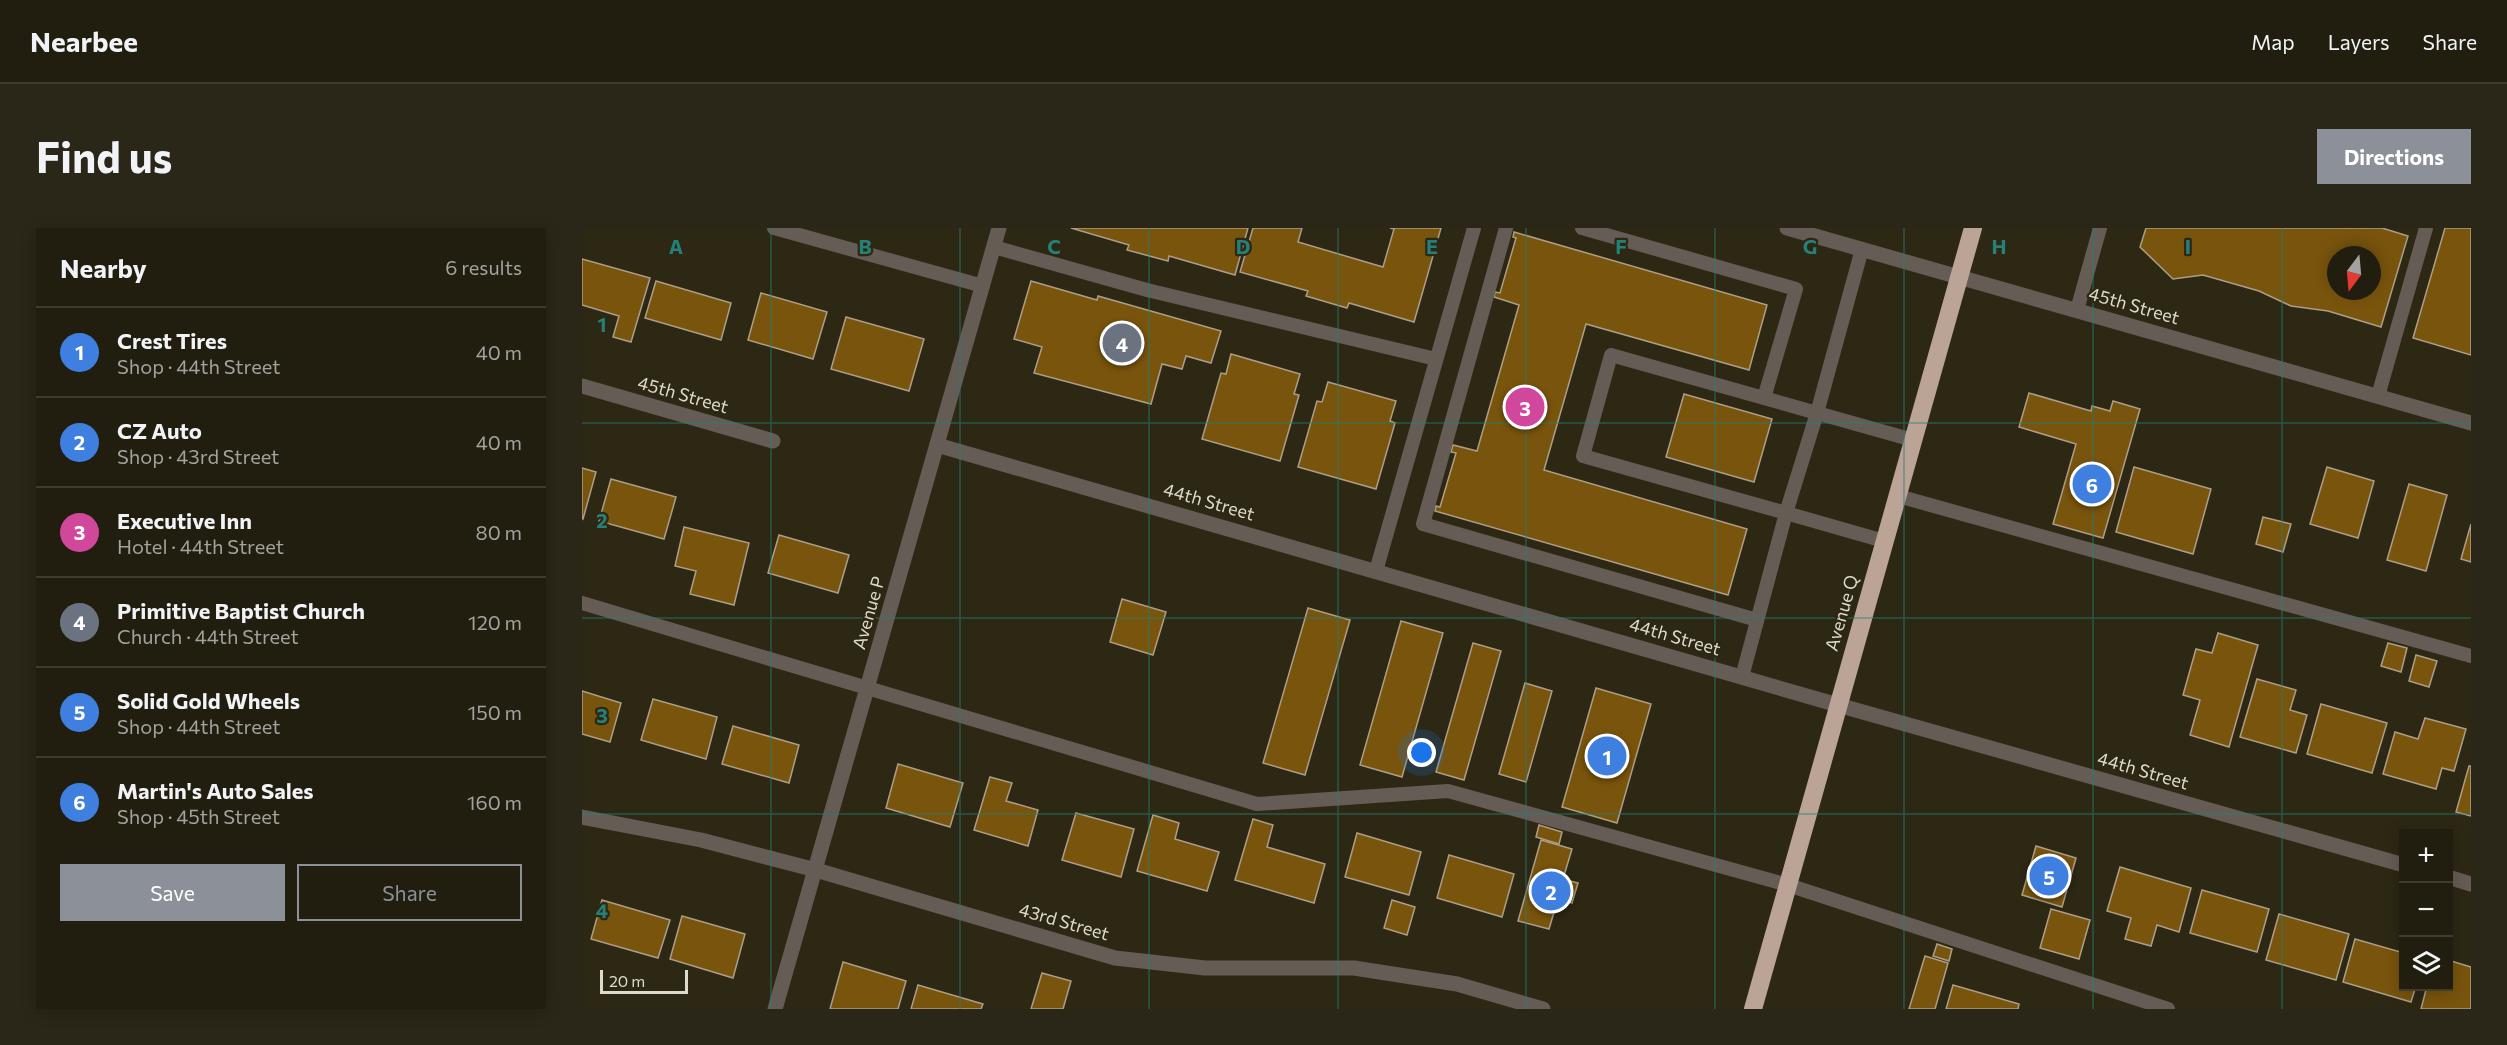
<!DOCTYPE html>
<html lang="en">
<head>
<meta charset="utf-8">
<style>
	:root { --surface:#221e0f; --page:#2a2718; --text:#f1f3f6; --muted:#a2a29e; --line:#3f3c2f; --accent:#8c9099 }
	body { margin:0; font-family:Commissioner,sans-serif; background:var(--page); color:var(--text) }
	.controls { position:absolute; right:18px; bottom:18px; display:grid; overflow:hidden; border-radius:0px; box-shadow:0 3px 15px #0003 }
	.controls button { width:54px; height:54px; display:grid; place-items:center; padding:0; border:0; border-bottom:2px solid var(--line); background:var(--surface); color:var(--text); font:30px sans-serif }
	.compass { position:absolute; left:1745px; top:18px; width:54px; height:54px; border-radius:50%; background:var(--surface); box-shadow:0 3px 15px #0003; rotate:196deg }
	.scale { position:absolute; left:18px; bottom:15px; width:88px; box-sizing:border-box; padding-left:6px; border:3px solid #dedbce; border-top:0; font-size:16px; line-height:21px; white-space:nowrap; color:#dedbce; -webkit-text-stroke:4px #2d2814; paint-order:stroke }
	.you { position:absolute; left:840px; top:525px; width:21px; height:21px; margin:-15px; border:4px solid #fff; border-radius:50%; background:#1a73e8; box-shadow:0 0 0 9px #1a73e833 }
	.badge { display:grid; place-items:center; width:39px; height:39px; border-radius:50%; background:var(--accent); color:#fff; font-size:20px; font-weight:700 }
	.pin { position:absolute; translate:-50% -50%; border:3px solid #fff; box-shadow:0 2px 6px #0006 }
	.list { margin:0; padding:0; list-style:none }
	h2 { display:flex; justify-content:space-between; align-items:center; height:78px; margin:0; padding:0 24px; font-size:26px }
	h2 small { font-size:20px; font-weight:400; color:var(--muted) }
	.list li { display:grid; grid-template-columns:39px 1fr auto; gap:18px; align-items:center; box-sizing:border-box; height:90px; padding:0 24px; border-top:2px solid var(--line) }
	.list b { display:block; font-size:22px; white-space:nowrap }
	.list p { margin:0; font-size:20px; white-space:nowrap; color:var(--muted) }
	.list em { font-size:20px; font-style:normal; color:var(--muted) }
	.actions { display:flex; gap:12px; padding:18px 24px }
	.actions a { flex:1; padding:14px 0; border:2px solid var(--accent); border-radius:0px; text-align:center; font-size:21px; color:var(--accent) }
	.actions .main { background:var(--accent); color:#fff }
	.icon { flex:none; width:33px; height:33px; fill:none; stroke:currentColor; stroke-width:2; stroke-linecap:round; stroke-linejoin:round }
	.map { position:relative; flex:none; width:1889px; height:781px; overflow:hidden; border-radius:0px }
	header { display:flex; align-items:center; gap:36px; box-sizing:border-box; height:84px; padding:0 30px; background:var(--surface); border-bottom:2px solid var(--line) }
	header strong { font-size:28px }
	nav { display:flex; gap:33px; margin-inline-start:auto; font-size:21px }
	.intro { display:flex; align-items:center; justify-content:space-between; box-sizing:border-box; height:144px; padding:0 36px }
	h1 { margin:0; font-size:42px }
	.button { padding:15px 27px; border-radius:0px; background:var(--accent); color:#fff; font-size:21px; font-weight:700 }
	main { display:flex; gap:36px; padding:0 36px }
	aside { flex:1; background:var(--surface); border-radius:0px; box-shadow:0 3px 15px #0003 }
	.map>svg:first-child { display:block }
</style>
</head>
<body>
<header>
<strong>Nearbee</strong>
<nav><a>Map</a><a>Layers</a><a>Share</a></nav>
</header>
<div class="intro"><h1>Find us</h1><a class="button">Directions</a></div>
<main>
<aside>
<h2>Nearby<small>6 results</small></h2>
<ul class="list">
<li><span class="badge" style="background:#3f7fe0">1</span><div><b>Crest Tires</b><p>Shop · 44th Street</p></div><em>40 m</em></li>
<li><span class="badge" style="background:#3f7fe0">2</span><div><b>CZ Auto</b><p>Shop · 43rd Street</p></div><em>40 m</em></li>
<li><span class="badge" style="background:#d1479c">3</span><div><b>Executive Inn</b><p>Hotel · 44th Street</p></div><em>80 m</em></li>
<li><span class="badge" style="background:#6b7280">4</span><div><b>Primitive Baptist Church</b><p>Church · 44th Street</p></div><em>120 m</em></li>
<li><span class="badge" style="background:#3f7fe0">5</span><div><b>Solid Gold Wheels</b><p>Shop · 44th Street</p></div><em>150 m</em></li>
<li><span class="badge" style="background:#3f7fe0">6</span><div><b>Martin's Auto Sales</b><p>Shop · 45th Street</p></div><em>160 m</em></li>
</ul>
<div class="actions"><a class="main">Save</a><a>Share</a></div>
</aside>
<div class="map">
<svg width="1889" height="781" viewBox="0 0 1889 781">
	<rect width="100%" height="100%" fill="#2d2814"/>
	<g fill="#79540d" stroke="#ac9e88" stroke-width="1.5" fill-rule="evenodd">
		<path d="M 489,0 L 666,0 L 653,47 L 587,28 L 586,33 L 545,22 L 547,17 Z"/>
		<path d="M 671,0 L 720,0 L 716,14 L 801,39 L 812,1 L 808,0 L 859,0 L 832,94 L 767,75 L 765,80 L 724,68 L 726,63 L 658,44 Z"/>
		<path d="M 1564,0 L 1800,0 L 1826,8 L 1799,99 L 1746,83 L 1709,78 L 1677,63 L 1621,47 L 1591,51 L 1558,19 ZM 1754,27 L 1790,27 L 1790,63 L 1754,63 Z"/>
		<path d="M 1863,0 L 1889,0 L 1889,127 L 1831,110 Z"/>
		<path d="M 932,4 L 1185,77 L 1167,142 L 1004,96 L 962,242 L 1165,301 L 1146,367 L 853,283 L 854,278 L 858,279 L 874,225 L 869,224 L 871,217 L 895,223 L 937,77 L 912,69 L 913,64 L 918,65 L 934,10 L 931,9 Z"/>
		<path d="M 0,31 L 68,50 L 49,114 L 31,109 L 37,88 L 0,77 Z"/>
		<path d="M 74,53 L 149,75 L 139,112 L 63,90 Z"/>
		<path d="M 449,53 L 515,72 L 516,68 L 639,103 L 629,135 L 604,128 L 600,141 L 580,136 L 569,176 L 452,145 L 460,119 L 432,111 Z"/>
		<path d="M 179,65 L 245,84 L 231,131 L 166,112 Z"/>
		<path d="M 264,89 L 342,111 L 327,163 L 249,141 Z"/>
		<path d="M 649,126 L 718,146 L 712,166 L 717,167 L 698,233 L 620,211 L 639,145 L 644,146 Z"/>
		<path d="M 746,154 L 814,173 L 808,193 L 813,195 L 794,261 L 716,239 L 735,173 L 740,174 Z"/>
		<path d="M 1447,165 L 1509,183 L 1510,178 L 1528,183 L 1531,173 L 1558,181 L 1521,310 L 1471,296 L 1494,216 L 1437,199 Z"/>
		<path d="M 1102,166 L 1190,191 L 1172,254 L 1084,229 Z"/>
		<path d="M 1552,239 L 1629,261 L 1611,326 L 1534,304 Z"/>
		<path d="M 1745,239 L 1792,253 L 1776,310 L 1728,296 Z"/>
		<path d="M 0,240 L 14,244 L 1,291 L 0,290 Z"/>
		<path d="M 29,251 L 94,269 L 82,311 L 17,293 Z"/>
		<path d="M 1827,256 L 1865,267 L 1844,343 L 1805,332 Z"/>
		<path d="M 1681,289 L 1709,296 L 1701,324 L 1674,316 Z"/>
		<path d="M 1889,296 L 1889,334 L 1879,331 Z"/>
		<path d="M 102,299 L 167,315 L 152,377 L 108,366 L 114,343 L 93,338 Z"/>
		<path d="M 197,307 L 267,327 L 256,365 L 186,345 Z"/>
		<path d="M 540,371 L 584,384 L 571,427 L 528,414 Z"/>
		<path d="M 726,380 L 768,392 L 723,547 L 681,535 Z"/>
		<path d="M 819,393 L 861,405 L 820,549 L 778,537 Z"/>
		<path d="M 1636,405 L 1676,417 L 1647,519 L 1608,507 L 1618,472 L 1601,467 L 1614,421 L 1630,425 Z"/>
		<path d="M 891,415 L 919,423 L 882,552 L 854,544 Z"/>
		<path d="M 1806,415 L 1825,420 L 1819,444 L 1799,438 Z"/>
		<path d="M 1834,427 L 1855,433 L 1847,459 L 1827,453 Z"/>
		<path d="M 1675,451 L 1714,462 L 1708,482 L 1725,487 L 1714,525 L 1658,509 Z"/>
		<path d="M 943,455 L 970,463 L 944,554 L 917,546 Z"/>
		<path d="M 1014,460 L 1069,476 L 1035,595 L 980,579 Z"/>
		<path d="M 0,463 L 39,475 L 28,514 L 0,506 Z"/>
		<path d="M 71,471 L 135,489 L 124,531 L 59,512 Z"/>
		<path d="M 1739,476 L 1805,495 L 1790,545 L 1725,526 Z"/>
		<path d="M 1843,490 L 1884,501 L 1872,543 L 1860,540 L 1854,561 L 1801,546 L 1813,504 L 1836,511 Z"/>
		<path d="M 151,498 L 217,517 L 207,555 L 140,536 Z"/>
		<path d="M 316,536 L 381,555 L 368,599 L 304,580 Z"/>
		<path d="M 1887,538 L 1889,538 L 1889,588 L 1874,584 Z"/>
		<path d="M 408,549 L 430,555 L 424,573 L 456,582 L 446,618 L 392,602 Z"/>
		<path d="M 494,585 L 552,601 L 539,649 L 480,632 Z"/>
		<path d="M 571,587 L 597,595 L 593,611 L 637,624 L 625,663 L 555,643 Z"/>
		<path d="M 671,591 L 691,597 L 685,619 L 743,636 L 732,675 L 653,652 Z"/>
		<path d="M 957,597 L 980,604 L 977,616 L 954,609 Z"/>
		<path d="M 775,605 L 839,624 L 827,667 L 763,649 Z"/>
		<path d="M 959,612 L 990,621 L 981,651 L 996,655 L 990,675 L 976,671 L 967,701 L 936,693 Z"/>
		<path d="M 1454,618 L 1494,630 L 1480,679 L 1440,667 Z"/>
		<path d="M 867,627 L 932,646 L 920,689 L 855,670 Z"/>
		<path d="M 1538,639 L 1609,660 L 1597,704 L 1575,697 L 1569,718 L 1543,711 L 1549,690 L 1525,683 Z"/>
		<path d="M 1620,662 L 1687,681 L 1675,724 L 1608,705 Z"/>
		<path d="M 20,672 L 88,692 L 76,730 L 9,711 Z"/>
		<path d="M 810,672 L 833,679 L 825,707 L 802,700 Z"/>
		<path d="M 1469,681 L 1508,692 L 1497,731 L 1458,720 Z"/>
		<path d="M 1697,686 L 1767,706 L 1754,752 L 1684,732 Z"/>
		<path d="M 100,688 L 163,706 L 151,750 L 88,731 Z"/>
		<path d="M 1773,711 L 1822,725 L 1822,758 L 1834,758 L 1829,774 L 1761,754 Z"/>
		<path d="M 1355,716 L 1370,721 L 1367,733 L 1351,728 Z"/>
		<path d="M 1343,728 L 1366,735 L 1353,781 L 1327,781 Z"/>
		<path d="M 1866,732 L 1889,739 L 1889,781 L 1839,781 L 1845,758 L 1866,758 Z"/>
		<path d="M 261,734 L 324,753 L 316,781 L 248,781 Z"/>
		<path d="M 460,745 L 489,753 L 481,781 L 449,781 Z"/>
		<path d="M 336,757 L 401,776 L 399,781 L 329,781 Z"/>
		<path d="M 1371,757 L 1437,776 L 1436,781 L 1364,781 Z"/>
	</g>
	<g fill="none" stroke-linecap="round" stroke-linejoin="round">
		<g stroke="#665c56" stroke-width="14">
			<path d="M 192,0 L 401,58"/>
			<path d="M 924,0 L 841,296 L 1175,392"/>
			<path d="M 1000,0 L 1214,61 L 1182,170"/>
			<path d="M 412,19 L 565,62 L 854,131"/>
			<path d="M 1495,82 L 1518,0"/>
			<path d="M 1796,168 L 1844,0"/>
			<path d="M 1316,268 L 1889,428"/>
			<path d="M 1302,313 L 1204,285 L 1235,185 L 1331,212"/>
			<path d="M 794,343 L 892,0"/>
			<path d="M 0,375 L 675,576 L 866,563 L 1206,657 L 1586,781"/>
			<path d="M 1160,449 L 1204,285 L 1001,228 L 1029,127 L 1235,185 L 1280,21"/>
		</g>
		<g stroke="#665c56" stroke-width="15">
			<path d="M 1205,0 L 1889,195"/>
			<path d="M 0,158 L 191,213"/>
			<path d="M 355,217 L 1256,477 L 1822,637"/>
			<path d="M 0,589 L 119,612 L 234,642 L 533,730 L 623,740 L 772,740 L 875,756 L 961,781"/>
			<path d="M 1866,649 L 1889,656"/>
			<path d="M 193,781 L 417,0"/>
		</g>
		<path stroke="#bba495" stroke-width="18" d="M 1171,781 L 1391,0"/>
	</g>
	<path fill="none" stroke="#248078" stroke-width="1.5" stroke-opacity="0.55" d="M 189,0 L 189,781M 378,0 L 378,781M 567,0 L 567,781M 756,0 L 756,781M 944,0 L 944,781M 1133,0 L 1133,781M 1322,0 L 1322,781M 1511,0 L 1511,781M 1700,0 L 1700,781M 0,195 L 1889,195M 0,390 L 1889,390M 0,586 L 1889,586"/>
	<g text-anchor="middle" stroke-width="4.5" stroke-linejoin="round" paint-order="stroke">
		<g font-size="18" fill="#dedbce" stroke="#2d2814">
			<text transform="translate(1552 78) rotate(16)" y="6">45th Street</text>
			<text transform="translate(101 167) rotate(16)" y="6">45th Street</text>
			<text transform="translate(627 274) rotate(16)" y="6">44th Street</text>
			<text transform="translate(287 385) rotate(-74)" y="6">Avenue P</text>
			<text transform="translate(1260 385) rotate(-74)" y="6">Avenue Q</text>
			<text transform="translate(1093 409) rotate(16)" y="6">44th Street</text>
			<text transform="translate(1561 543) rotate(16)" y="6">44th Street</text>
			<text transform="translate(482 694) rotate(16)" y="6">43rd Street</text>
		</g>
	</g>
	<g font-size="20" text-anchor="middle" font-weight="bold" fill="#248078" stroke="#2d2814" stroke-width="4.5" stroke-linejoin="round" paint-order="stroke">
		<text x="94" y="26">A</text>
		<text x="283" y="26">B</text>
		<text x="472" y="26">C</text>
		<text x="661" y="26">D</text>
		<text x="850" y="26">E</text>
		<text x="1039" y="26">F</text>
		<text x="1228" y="26">G</text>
		<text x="1417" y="26">H</text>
		<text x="1606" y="26">I</text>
		<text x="20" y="104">1</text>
		<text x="20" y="300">2</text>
		<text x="20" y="495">3</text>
		<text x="20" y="690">4</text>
	</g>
</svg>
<div class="controls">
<button>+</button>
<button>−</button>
<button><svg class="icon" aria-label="layers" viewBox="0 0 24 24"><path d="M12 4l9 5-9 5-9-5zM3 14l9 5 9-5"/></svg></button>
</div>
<svg class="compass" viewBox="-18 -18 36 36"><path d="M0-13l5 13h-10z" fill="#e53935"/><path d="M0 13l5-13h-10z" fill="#a2a29e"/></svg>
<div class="scale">20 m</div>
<div class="you"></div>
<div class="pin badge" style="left:1025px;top:528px;background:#3f7fe0">1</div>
<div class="pin badge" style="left:969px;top:663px;background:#3f7fe0">2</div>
<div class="pin badge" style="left:943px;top:179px;background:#d1479c">3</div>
<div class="pin badge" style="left:540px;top:115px;background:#6b7280">4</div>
<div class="pin badge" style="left:1467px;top:648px;background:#3f7fe0">5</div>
<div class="pin badge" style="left:1510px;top:256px;background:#3f7fe0">6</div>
</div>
</main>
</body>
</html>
